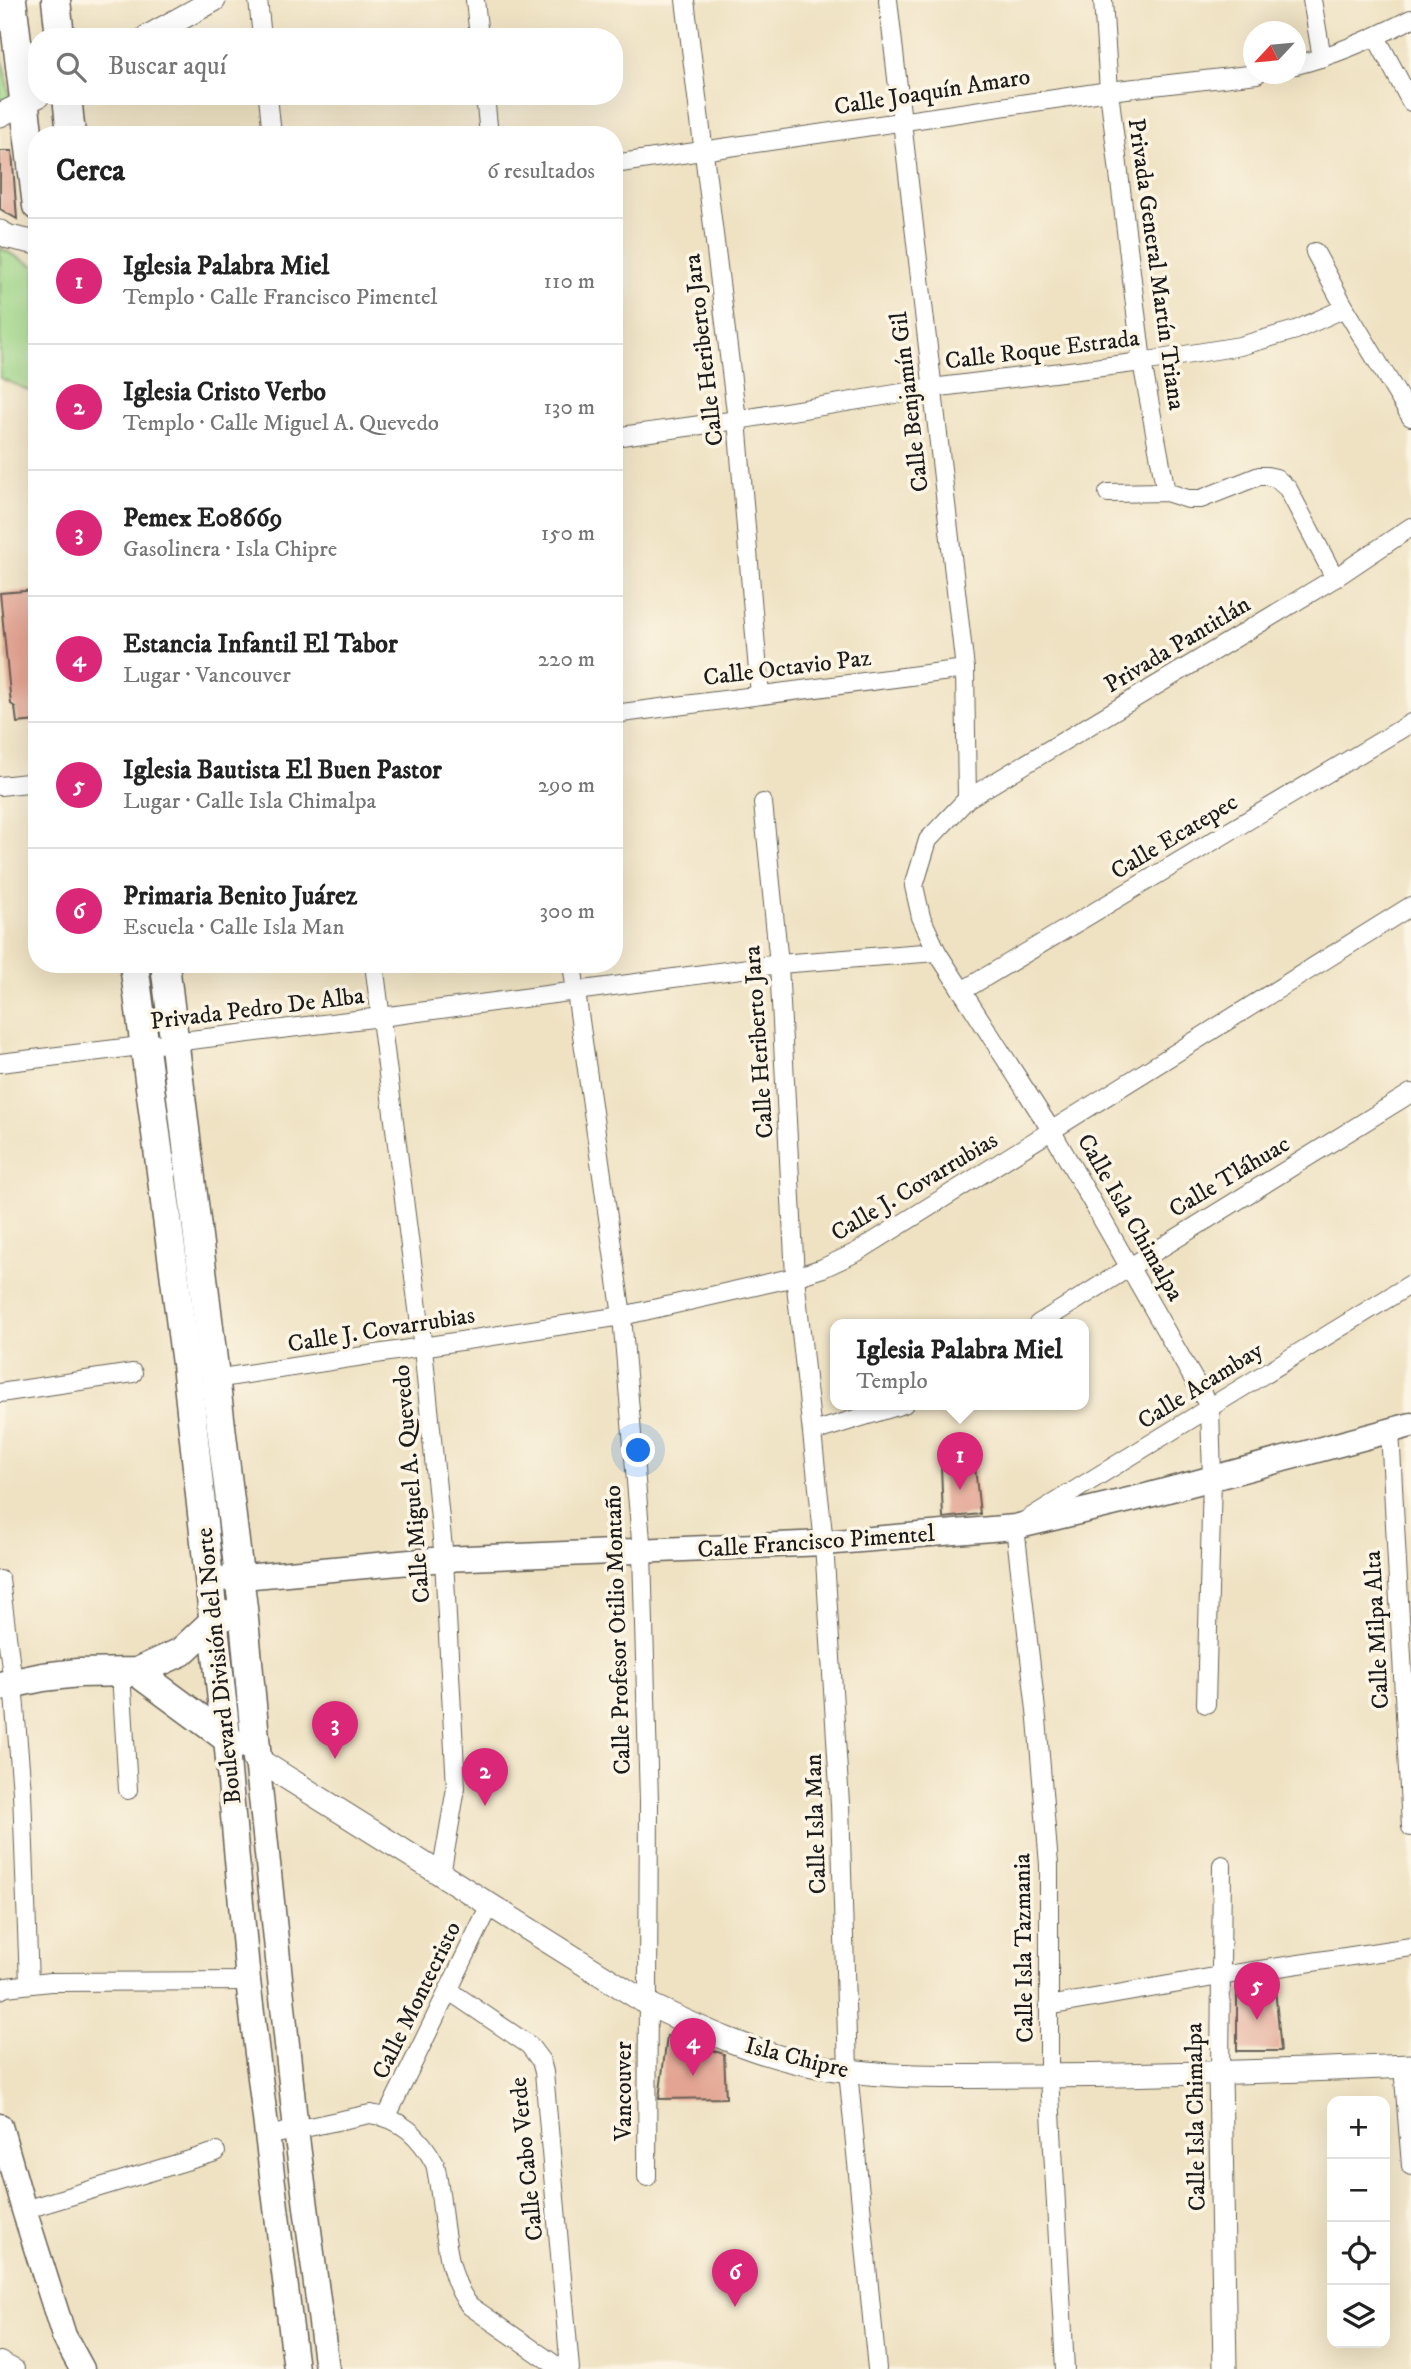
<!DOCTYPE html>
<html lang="es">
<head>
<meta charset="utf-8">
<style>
	:root { --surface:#fff; --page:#f6f6f6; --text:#222; --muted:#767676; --line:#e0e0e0; --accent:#db2777 }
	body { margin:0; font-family:"IM FELL DW Pica",serif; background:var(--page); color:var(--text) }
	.controls { position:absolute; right:21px; bottom:21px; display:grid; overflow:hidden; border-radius:14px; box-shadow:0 7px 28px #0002 }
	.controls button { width:63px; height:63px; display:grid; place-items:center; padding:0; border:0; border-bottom:2px solid var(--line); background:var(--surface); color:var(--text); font:35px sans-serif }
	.compass { position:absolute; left:1243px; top:21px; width:63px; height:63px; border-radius:50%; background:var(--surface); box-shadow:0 7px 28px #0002; rotate:244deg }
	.you { position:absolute; left:639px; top:1451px; width:24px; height:24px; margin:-18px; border:5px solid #fff; border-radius:50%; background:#1a73e8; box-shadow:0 0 0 10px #1a73e833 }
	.badge { display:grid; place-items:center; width:46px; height:46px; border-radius:50%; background:var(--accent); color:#fff; font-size:23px; font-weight:700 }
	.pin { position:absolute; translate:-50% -58px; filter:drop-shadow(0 2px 4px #0008) }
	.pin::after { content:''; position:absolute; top:37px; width:24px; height:21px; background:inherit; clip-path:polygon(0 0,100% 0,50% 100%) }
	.popup { position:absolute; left:830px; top:1319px; width:259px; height:91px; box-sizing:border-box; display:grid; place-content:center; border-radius:14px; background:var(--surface); filter:drop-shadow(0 2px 5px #0005); font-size:23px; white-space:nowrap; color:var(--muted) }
	.popup b { font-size:26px; color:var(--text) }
	.popup::after { content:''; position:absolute; left:50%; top:100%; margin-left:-14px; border:14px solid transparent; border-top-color:var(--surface) }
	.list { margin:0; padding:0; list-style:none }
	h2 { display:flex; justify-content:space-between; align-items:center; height:91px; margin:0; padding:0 28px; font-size:30px }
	h2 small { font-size:23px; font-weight:400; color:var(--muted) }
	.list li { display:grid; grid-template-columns:46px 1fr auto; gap:21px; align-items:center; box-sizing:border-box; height:126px; padding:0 28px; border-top:2px solid var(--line) }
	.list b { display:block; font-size:26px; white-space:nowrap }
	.list p { margin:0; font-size:23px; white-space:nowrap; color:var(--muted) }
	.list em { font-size:23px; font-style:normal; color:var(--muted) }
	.icon { flex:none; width:38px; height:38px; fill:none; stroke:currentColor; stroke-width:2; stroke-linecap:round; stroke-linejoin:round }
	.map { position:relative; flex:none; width:1411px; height:2369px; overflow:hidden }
	.search { position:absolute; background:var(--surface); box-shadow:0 7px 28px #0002; left:28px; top:28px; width:595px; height:77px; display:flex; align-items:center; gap:18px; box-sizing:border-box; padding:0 24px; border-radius:28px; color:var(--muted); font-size:26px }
	.panel { position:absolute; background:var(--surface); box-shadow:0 7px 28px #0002; left:28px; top:126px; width:595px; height:847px; border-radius:28px }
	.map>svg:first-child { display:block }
</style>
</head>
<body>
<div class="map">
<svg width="1411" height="2369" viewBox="0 0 1411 2369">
	<rect width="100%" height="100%" fill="#fcf5e5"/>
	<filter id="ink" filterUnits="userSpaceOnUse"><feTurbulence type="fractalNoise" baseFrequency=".0143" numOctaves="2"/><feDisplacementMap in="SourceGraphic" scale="14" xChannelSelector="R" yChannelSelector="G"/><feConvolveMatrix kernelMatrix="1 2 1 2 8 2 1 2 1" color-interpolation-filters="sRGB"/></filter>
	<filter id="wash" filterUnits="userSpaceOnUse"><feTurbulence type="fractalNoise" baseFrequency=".00686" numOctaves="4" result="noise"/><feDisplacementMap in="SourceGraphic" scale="28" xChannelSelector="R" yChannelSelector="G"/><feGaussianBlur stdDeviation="1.57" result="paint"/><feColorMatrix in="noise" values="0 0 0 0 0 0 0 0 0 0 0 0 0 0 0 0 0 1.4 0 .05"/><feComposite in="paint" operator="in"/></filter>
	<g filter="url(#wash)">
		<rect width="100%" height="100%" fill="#efe2c3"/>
		<g fill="#a0d88a" stroke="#5e7a53" stroke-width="2">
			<path d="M 0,47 L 10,98 L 0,103 Z"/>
			<path d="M 0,248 L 35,266 L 37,394 L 0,378 Z"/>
		</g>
		<g id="blocks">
			<g fill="#e3a493">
				<path d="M 0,151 L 12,151 L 17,219 L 0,209 Z"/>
				<path d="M 37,590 L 37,721 L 17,723 L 15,707 L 11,704 L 0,593 Z"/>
				<path d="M 941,1466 L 975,1467 L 980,1514 L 943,1518 Z"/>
				<path d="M 1275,1988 L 1281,2051 L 1237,2051 L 1237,1990 Z"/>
				<path d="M 667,2036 L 724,2054 L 726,2098 L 659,2099 Z"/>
			</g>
		</g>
	</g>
	<g filter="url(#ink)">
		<use href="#blocks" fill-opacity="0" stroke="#666156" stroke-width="2"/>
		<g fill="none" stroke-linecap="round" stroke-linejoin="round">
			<g stroke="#666156" stroke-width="20">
				<g id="minor">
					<path d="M 258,0 L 262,37"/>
					<path d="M 475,0 L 479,37"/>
					<path d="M 685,0 L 737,420 L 760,695"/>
					<path d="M 888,0 L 965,669 L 967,799"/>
					<path d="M 1103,0 L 1109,91 L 1142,362 L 1166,492"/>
					<path d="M 1312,0 L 1322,58"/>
					<path d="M 1376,37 L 1411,102"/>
					<path d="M 1296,65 C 1336,55 1374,38 1411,19"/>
					<path d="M 268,96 L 272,135"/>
					<path d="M 485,96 L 489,135"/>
					<path d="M 614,164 L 1109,91 L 1257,74"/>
					<path d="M 1315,252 L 1345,308 L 1411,417"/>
					<path d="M 614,437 L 737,420 L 932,388 L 1142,362 L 1240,346 L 1296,330 L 1345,308"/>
					<path d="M 1108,493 L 1166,492 L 1188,499 L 1201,499 L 1259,476 L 1267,476 L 1276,478 L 1288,489 L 1335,578"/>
					<path d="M 614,714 L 965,669"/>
					<path d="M 0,786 L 37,782"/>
					<path d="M 763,803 L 779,964 L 795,1277 L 824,1543 L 840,1804 L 848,2071 L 877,2369"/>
					<path d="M 374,964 L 423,1348 L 444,1559 L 456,1788 L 441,1875"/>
					<path d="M 572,964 L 622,1316 L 642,1552 L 649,1802 L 647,2177"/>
					<path d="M 962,991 L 1411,723"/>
					<path d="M 0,1063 L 381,1017 L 779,964 L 937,952"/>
					<path d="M 1038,1324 L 1411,1093"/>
					<path d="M 215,1379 L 622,1316 L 795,1277 L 823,1268 L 857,1252 L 1411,906"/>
					<path d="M 0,1393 L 133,1373"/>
					<path d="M 1390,1430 L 1411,1827"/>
					<path d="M 813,1432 L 904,1404"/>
					<path d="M 0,1580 L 13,1683 L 22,1792 L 29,1984"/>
					<path d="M 121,1673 L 128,1790"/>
					<path d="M 1206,1704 L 1212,1478 L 1210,1408 L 1051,1130 L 937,952 L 921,917 L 914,886 L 928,840 L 967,799 L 1335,578 L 1411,527"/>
					<path d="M 0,1990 L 6,1987 L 50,1982 L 248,1981"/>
					<path d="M 448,1990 L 529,2045 L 541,2061 L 544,2072 L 570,2369"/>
					<path d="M 1048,2006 L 1220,1976 L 1411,1947"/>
					<path d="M 1403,2066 L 1411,2166"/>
					<path d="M 1220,2073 L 1222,1865"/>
					<path d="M 387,2116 L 490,1905"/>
					<path d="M 267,2136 L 370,2114 C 401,2118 420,2136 435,2164 C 445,2206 442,2273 470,2306 L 561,2369"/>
					<path d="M 24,2210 L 216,2152"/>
					<path d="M 0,2361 L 15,2369"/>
					<path d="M 1065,2369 L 1049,2076 L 1049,1865 L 1037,1719 L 1015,1527 L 1411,1284"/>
				</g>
			</g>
			<g stroke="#666156" stroke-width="25">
				<g id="tertiary">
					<path d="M 147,37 L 214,0"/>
					<path d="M 0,115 L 38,96"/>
					<path d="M 0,232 L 9,237 L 37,243"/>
					<path d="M 257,1759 L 648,2004 C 701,2029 755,2054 812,2065 C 885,2080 960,2076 1034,2076 C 1160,2075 1285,2071 1411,2066"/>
					<path d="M 1220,2073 L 1225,2369"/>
				</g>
			</g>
			<g stroke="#666156" stroke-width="27">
				<g id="secondary">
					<path d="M 209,1580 L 444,1559 L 824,1543 L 1015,1527 L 1142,1497 L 1411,1425"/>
					<path d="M 226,1738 L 248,1981 L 296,2369"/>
					<path d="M 257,1759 L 296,2130 L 327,2369"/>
					<path d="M 0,2126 L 24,2210 L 64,2336 L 82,2369"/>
				</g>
			</g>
			<g stroke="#666156" stroke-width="31">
				<g id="primary">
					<path d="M 12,0 L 37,206"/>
					<path d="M 56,0 L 60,37"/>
					<path d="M 67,96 L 71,135"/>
					<path d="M 134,964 L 186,1364 L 226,1738"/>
					<path d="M 165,964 L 243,1608 L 257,1759"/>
					<path d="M 137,1672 L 236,1745"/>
					<path d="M 0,1686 L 43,1677 L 78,1673 L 137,1672 L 181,1652 L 214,1621 L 226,1615"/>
				</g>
			</g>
			<use href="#minor" stroke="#fff" stroke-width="18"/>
			<use href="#tertiary" stroke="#fff" stroke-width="23"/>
			<use href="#secondary" stroke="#fff" stroke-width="24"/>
			<use href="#primary" stroke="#fff" stroke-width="28"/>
		</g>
	</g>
	<g text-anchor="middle" stroke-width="7" stroke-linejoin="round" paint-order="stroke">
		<g font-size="24" fill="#1c1c1c" stroke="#fcf5e5">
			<text transform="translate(932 91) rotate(-9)" y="8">Calle Joaquín Amaro</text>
			<text transform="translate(1157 264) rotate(82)" y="8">Privada General Martín Triana</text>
			<text transform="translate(1042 349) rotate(-7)" y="8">Calle Roque Estrada</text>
			<text transform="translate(703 350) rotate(-97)" y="8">Calle Heriberto Jara</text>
			<text transform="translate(909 402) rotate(-97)" y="8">Calle Benjamín Gil</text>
			<text transform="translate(1177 644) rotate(-31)" y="8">Privada Pantitlán</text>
			<text transform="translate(787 667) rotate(-7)" y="8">Calle Octavio Paz</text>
			<text transform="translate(1174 836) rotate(-31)" y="8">Calle Ecatepec</text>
			<text transform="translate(257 1008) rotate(-7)" y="8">Privada Pedro De Alba</text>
			<text transform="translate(758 1042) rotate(-94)" y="8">Calle Heriberto Jara</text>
			<text transform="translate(1229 1176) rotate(-31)" y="8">Calle Tláhuac</text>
			<text transform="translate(914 1186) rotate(-31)" y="8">Calle J. Covarrubias</text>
			<text transform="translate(1131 1217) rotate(60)" y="8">Calle Isla Chimalpa</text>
			<text transform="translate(381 1329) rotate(-9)" y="8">Calle J. Covarrubias</text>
			<text transform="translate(1200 1385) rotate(-32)" y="8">Calle Acambay</text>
			<text transform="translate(411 1484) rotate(-95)" y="8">Calle Miguel A. Quevedo</text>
			<text transform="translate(816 1541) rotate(-4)" y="8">Calle Francisco Pimentel</text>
			<text transform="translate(617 1630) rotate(-92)" y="8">Calle Profesor Otilio Montaño</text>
			<text transform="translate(1376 1630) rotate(-93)" y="8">Calle Milpa Alta</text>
			<text transform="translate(218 1666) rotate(-96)" y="8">Boulevard División del Norte</text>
			<text transform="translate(815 1824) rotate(-92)" y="8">Calle Isla Man</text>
			<text transform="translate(1023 1948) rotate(-91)" y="8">Calle Isla Tazmania</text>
			<text transform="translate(416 2000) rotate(-64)" y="8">Calle Montecristo</text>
			<text transform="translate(797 2057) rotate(14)" y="8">Isla Chipre</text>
			<text transform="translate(623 2091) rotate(-90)" y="8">Vancouver</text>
			<text transform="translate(1195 2117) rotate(-91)" y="8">Calle Isla Chimalpa</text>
			<text transform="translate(526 2159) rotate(-96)" y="8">Calle Cabo Verde</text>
		</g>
	</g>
</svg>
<div class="controls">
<button>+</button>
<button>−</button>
<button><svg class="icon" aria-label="locate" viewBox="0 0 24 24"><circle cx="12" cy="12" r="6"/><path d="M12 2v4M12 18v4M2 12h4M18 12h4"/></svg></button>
<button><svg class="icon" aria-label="layers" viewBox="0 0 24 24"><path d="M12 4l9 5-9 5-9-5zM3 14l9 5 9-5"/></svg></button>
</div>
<svg class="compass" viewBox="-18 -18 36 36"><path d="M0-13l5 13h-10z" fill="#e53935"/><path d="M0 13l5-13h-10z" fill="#767676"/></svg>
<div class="you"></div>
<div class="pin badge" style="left:960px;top:1490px">1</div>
<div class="popup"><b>Iglesia Palabra Miel</b>Templo</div>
<div class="pin badge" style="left:485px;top:1806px">2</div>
<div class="pin badge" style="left:335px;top:1759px">3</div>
<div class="pin badge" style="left:693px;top:2076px">4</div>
<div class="pin badge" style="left:1257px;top:2020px">5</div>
<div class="pin badge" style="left:735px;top:2307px">6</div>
<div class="search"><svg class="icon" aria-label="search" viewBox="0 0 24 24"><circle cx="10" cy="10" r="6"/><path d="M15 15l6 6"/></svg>Buscar aquí</div>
<section class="panel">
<h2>Cerca<small>6 resultados</small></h2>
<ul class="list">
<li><span class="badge">1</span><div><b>Iglesia Palabra Miel</b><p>Templo · Calle Francisco Pimentel</p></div><em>110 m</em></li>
<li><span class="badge">2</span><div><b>Iglesia Cristo Verbo</b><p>Templo · Calle Miguel A. Quevedo</p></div><em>130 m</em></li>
<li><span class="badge">3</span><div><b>Pemex E08669</b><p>Gasolinera · Isla Chipre</p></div><em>150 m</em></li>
<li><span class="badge">4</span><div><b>Estancia Infantil El Tabor</b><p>Lugar · Vancouver</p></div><em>220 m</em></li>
<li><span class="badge">5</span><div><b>Iglesia Bautista El Buen Pastor</b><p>Lugar · Calle Isla Chimalpa</p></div><em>290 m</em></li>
<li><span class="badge">6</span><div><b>Primaria Benito Juárez</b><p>Escuela · Calle Isla Man</p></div><em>300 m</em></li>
</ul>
</section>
</div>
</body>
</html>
